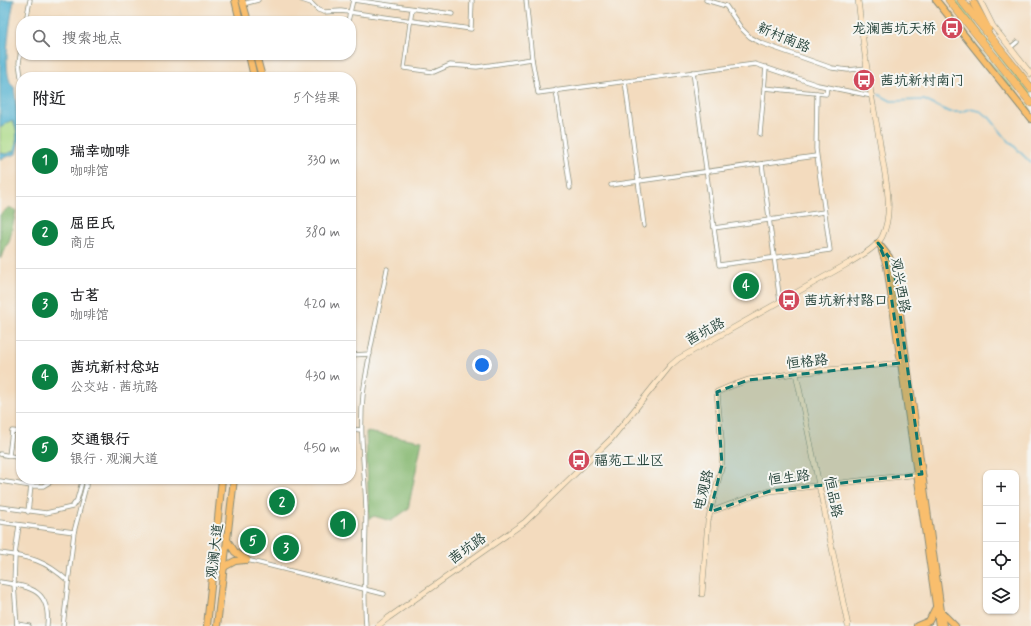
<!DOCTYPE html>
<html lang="zh">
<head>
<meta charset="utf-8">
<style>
	:root { --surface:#fff; --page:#f6f6f6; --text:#202124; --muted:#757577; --line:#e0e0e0; --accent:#0b8043 }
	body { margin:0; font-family:Mynerve,"LXGW WenKai TC",sans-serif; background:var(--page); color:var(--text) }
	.controls { position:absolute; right:12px; bottom:12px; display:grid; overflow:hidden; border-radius:8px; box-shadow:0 1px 3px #0004 }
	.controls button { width:36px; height:36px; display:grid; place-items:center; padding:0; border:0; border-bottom:1px solid var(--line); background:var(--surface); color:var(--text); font:20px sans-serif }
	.you { position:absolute; left:482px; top:365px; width:14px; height:14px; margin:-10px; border:3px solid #fff; border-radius:50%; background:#1a73e8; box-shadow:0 0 0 6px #1a73e833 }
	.badge { display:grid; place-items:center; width:26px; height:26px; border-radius:50%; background:var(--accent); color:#fff; font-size:13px; font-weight:700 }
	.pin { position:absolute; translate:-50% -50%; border:2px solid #fff; box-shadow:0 1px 4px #0006 }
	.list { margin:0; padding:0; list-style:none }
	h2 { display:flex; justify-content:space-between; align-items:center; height:52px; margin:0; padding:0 16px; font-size:17px }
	h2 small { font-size:13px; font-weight:400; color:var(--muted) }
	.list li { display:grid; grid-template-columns:26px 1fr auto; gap:12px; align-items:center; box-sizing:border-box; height:72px; padding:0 16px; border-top:1px solid var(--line) }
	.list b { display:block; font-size:15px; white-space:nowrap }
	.list p { margin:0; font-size:13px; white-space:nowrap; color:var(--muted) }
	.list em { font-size:13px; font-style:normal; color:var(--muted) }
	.icon { flex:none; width:22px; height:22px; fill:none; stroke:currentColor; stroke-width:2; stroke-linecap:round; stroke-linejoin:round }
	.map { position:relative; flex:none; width:1031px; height:626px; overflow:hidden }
	.search { position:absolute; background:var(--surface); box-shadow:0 1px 3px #0004; left:16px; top:16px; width:340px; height:44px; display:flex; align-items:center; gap:10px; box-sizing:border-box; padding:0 14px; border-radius:16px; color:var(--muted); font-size:15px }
	.panel { position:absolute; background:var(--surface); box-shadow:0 1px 3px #0004; left:16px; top:72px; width:340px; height:412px; border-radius:16px }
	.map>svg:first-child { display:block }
</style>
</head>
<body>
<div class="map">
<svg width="1031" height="626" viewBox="0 0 1031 626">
	<rect width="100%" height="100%" fill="#f6f6f2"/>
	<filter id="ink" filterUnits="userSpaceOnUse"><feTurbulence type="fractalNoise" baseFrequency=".025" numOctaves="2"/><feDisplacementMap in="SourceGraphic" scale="8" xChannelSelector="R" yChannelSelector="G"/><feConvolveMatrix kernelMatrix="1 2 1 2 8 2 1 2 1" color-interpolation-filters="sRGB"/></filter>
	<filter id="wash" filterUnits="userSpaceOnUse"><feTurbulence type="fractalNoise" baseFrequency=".012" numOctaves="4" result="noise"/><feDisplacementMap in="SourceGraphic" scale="16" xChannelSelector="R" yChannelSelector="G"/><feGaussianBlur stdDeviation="0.9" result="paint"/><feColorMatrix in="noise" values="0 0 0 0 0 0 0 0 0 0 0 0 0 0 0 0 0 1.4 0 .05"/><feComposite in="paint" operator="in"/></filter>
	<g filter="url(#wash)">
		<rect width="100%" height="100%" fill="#f3dbbe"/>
		<g fill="#acda87" stroke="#668c5e">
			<path d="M 939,0 L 941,0 L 983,53 L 1019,95 L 1031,110 L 1031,115 Z"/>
			<path d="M 953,0 L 957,0 L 1031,94 L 1031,98 Z"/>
			<path d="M 12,120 C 19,129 17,141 14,151 L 6,154 L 0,153 L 0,128 Z"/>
		</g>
		<g fill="#89ba74" stroke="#547c54">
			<path d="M 9,207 L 16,211 L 9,242 L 4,249 L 1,258 L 0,259 L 0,215 Z"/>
			<path d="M 366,432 L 422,441 L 408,509 L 391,521 L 374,516 L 369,519 Z"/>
		</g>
		<path fill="#51b1d0" stroke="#387782" d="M 0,0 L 14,0 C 11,16 0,78 14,87 L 20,136 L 16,154 L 0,159 L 0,153 L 6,154 L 14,151 C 17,141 19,129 12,120 L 0,128 Z"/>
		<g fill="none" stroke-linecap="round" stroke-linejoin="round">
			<path stroke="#51b1d0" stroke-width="1.5" d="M 878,94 L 891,101 L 924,100 L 949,112 L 961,112 L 970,109 L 980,111 L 989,117 L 1005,137 L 1031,163"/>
		</g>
	</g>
	<g filter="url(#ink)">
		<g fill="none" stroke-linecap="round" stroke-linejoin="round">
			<g stroke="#898c79" stroke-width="5">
				<g id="street">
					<path d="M 302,0 L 311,3 L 318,10 L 324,12 L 341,11 L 471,29 L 472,0"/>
					<path d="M 526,0 L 532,59 L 538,93 L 755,64 L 818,85 L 872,96"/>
					<path d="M 706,0 L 726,6 L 741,28 L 750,37 L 761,43 L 832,68 L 848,70 L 867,68"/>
					<path d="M 243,4 L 258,0"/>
					<path d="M 412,9 L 404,68 L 434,72 L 450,65 L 477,67 L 532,59"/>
					<path d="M 26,21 L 30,0"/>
					<path d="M 348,21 L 353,0 L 452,14"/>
					<path d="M 1010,48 L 1017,42"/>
					<path d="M 21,49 L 19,63 L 21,77"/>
					<path d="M 693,72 L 719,265 L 830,250 L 816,149 L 817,93"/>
					<path d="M 625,81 L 644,226"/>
					<path d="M 764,88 L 826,94 L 827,87"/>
					<path d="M 556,90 L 570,188"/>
					<path d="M 760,134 L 766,67"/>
					<path d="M 762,164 L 780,302"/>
					<path d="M 611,185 L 816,156"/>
					<path d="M 20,215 L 21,210"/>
					<path d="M 714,228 L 824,212"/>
					<path d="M 351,355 L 370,354"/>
					<path d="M 351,429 L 361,430"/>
					<path d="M 0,454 L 21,458"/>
					<path d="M 9,456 L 12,431 L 21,432"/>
					<path d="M 0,481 L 31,486 L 32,479"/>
					<path d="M 0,507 L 46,513 L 72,507 L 77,500 L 82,482 L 84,479"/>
					<path d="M 28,512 L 31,486 L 43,486 L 55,479"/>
					<path d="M 0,522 L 74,532"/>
					<path d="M 0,553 C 30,557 45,560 68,581"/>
					<path d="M 247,560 L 384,594"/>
					<path d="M 0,582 C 30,587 51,589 47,626"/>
					<path d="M 17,624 L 29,626"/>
					<path d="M 17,626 L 14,584 L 15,555 L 19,525"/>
					<path d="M 63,626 L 74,532 L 86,486 L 86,479"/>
					<path d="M 366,626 C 363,587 366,549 366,510 C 365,472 359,434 363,395 C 368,353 379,311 387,269"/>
				</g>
			</g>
			<g stroke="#898c79" stroke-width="6">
				<g id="secondary">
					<path d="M 980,0 L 993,26 L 1031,74"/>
					<path d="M 796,373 L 848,626"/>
					<path d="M 710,512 L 756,495 L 770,491 L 920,474"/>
					<path d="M 702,594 L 708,521 L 722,465 L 722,448 L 717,392 L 731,386 L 748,380 L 796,373 L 901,363"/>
					<path d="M 378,626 L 388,618 L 525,522 L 611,439 L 670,366 L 678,359 L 849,263 C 860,256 875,249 882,237 C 894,212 886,182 882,156 C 878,129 872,102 868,75 C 864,50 861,25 858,0"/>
				</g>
			</g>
			<g stroke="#898c79" stroke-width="8">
				<g id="primary">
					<path d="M 235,0 L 240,21"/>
					<path d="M 242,0 L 248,21"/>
					<path d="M 936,0 L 1031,119"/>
					<path d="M 249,55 L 254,77"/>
					<path d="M 256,55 L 262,77"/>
					<path d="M 878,243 L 889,257 L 894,270 L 943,626"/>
					<path d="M 882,251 L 887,266 L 939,626"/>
					<path d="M 227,540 L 235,552 L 247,560"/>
					<path d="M 224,567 L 235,561 L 245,560"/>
					<path d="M 942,613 L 955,626"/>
					<path d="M 207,626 L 222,479"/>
					<path d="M 217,626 L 234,479"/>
					<path d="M 917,626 L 929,621 L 935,609"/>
				</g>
			</g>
			<g stroke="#898c79" stroke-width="8">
				<g id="highway">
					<path d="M 949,0 L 1031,103"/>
					<path d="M 961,0 L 1031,88"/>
					<path d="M 974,4 L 988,29"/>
				</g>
			</g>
			<use href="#street" stroke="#fff" stroke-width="3.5"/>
			<use href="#secondary" stroke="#fde5c5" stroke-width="5"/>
			<use href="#primary" stroke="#f9be6d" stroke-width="6"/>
			<use href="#highway" stroke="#f9be6d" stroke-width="7"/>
		</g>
	</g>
	<path fill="#0f766e" fill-opacity="0.2" stroke="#0f766e" stroke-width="3" stroke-dasharray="8 5" stroke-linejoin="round" d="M 878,243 L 889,257 L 894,270 L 922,474 L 770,491 L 710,512 L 722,465 L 717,392 L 748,380 L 901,363 L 886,261 Z"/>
	<defs>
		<g id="bus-disc" transform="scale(1.15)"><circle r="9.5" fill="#d1495b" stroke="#f6f6f2"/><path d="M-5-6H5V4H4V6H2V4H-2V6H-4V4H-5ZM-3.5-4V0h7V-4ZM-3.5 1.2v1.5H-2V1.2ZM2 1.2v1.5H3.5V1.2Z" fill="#fff"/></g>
	</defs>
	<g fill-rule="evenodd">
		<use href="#bus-disc" x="952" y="28"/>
		<use href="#bus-disc" x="864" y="80"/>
		<use href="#bus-disc" x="789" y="300"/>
		<use href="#bus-disc" x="579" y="460"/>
	</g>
	<g text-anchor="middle" stroke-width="4" stroke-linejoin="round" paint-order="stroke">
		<g font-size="14" fill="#1f3d34" stroke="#f6f6f2" text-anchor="start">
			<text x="936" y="33" text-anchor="end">龙澜茜坑天桥</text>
			<text x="880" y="85">茜坑新村南门</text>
			<text x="804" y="305">茜坑新村路口</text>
			<text x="594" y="465">福苑工业区</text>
		</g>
		<g font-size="14" fill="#1f3d34" stroke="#f6f6f2">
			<text transform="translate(784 37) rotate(23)" y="5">新村南路</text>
			<text transform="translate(901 285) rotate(80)" y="5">观兴西路</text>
			<text transform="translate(705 331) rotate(-29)" y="5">茜坑路</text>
			<text transform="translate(807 361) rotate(-6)" y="5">恒格路</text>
			<text transform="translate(789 477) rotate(-7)" y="5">恒生路</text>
			<text transform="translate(703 490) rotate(-76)" y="5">电观路</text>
			<text transform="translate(834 497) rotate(79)" y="5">恒品路</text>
			<text transform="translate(467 548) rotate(-35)" y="5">茜坑路</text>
			<text transform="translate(214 551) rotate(-83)" y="5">观澜大道</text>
		</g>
	</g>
</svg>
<div class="controls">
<button>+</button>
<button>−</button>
<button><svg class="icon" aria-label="locate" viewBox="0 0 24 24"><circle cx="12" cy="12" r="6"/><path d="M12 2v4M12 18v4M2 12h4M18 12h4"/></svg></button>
<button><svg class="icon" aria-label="layers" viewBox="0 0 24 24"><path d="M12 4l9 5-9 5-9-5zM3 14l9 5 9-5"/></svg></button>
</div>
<div class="you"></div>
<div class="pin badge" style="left:343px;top:524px">1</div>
<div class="pin badge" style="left:282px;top:502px">2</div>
<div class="pin badge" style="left:286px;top:548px">3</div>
<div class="pin badge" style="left:746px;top:286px">4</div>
<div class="pin badge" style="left:253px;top:541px">5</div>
<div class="search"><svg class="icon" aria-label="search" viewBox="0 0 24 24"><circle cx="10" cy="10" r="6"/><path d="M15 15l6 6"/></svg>搜索地点</div>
<section class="panel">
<h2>附近<small>5个结果</small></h2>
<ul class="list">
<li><span class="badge">1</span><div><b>瑞幸咖啡</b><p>咖啡馆</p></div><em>330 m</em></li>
<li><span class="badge">2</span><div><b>屈臣氏</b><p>商店</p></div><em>380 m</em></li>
<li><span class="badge">3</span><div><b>古茗</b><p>咖啡馆</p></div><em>420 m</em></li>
<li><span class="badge">4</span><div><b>茜坑新村总站</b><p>公交站 · 茜坑路</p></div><em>430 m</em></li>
<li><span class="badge">5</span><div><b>交通银行</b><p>银行 · 观澜大道</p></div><em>450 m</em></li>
</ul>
</section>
</div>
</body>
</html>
